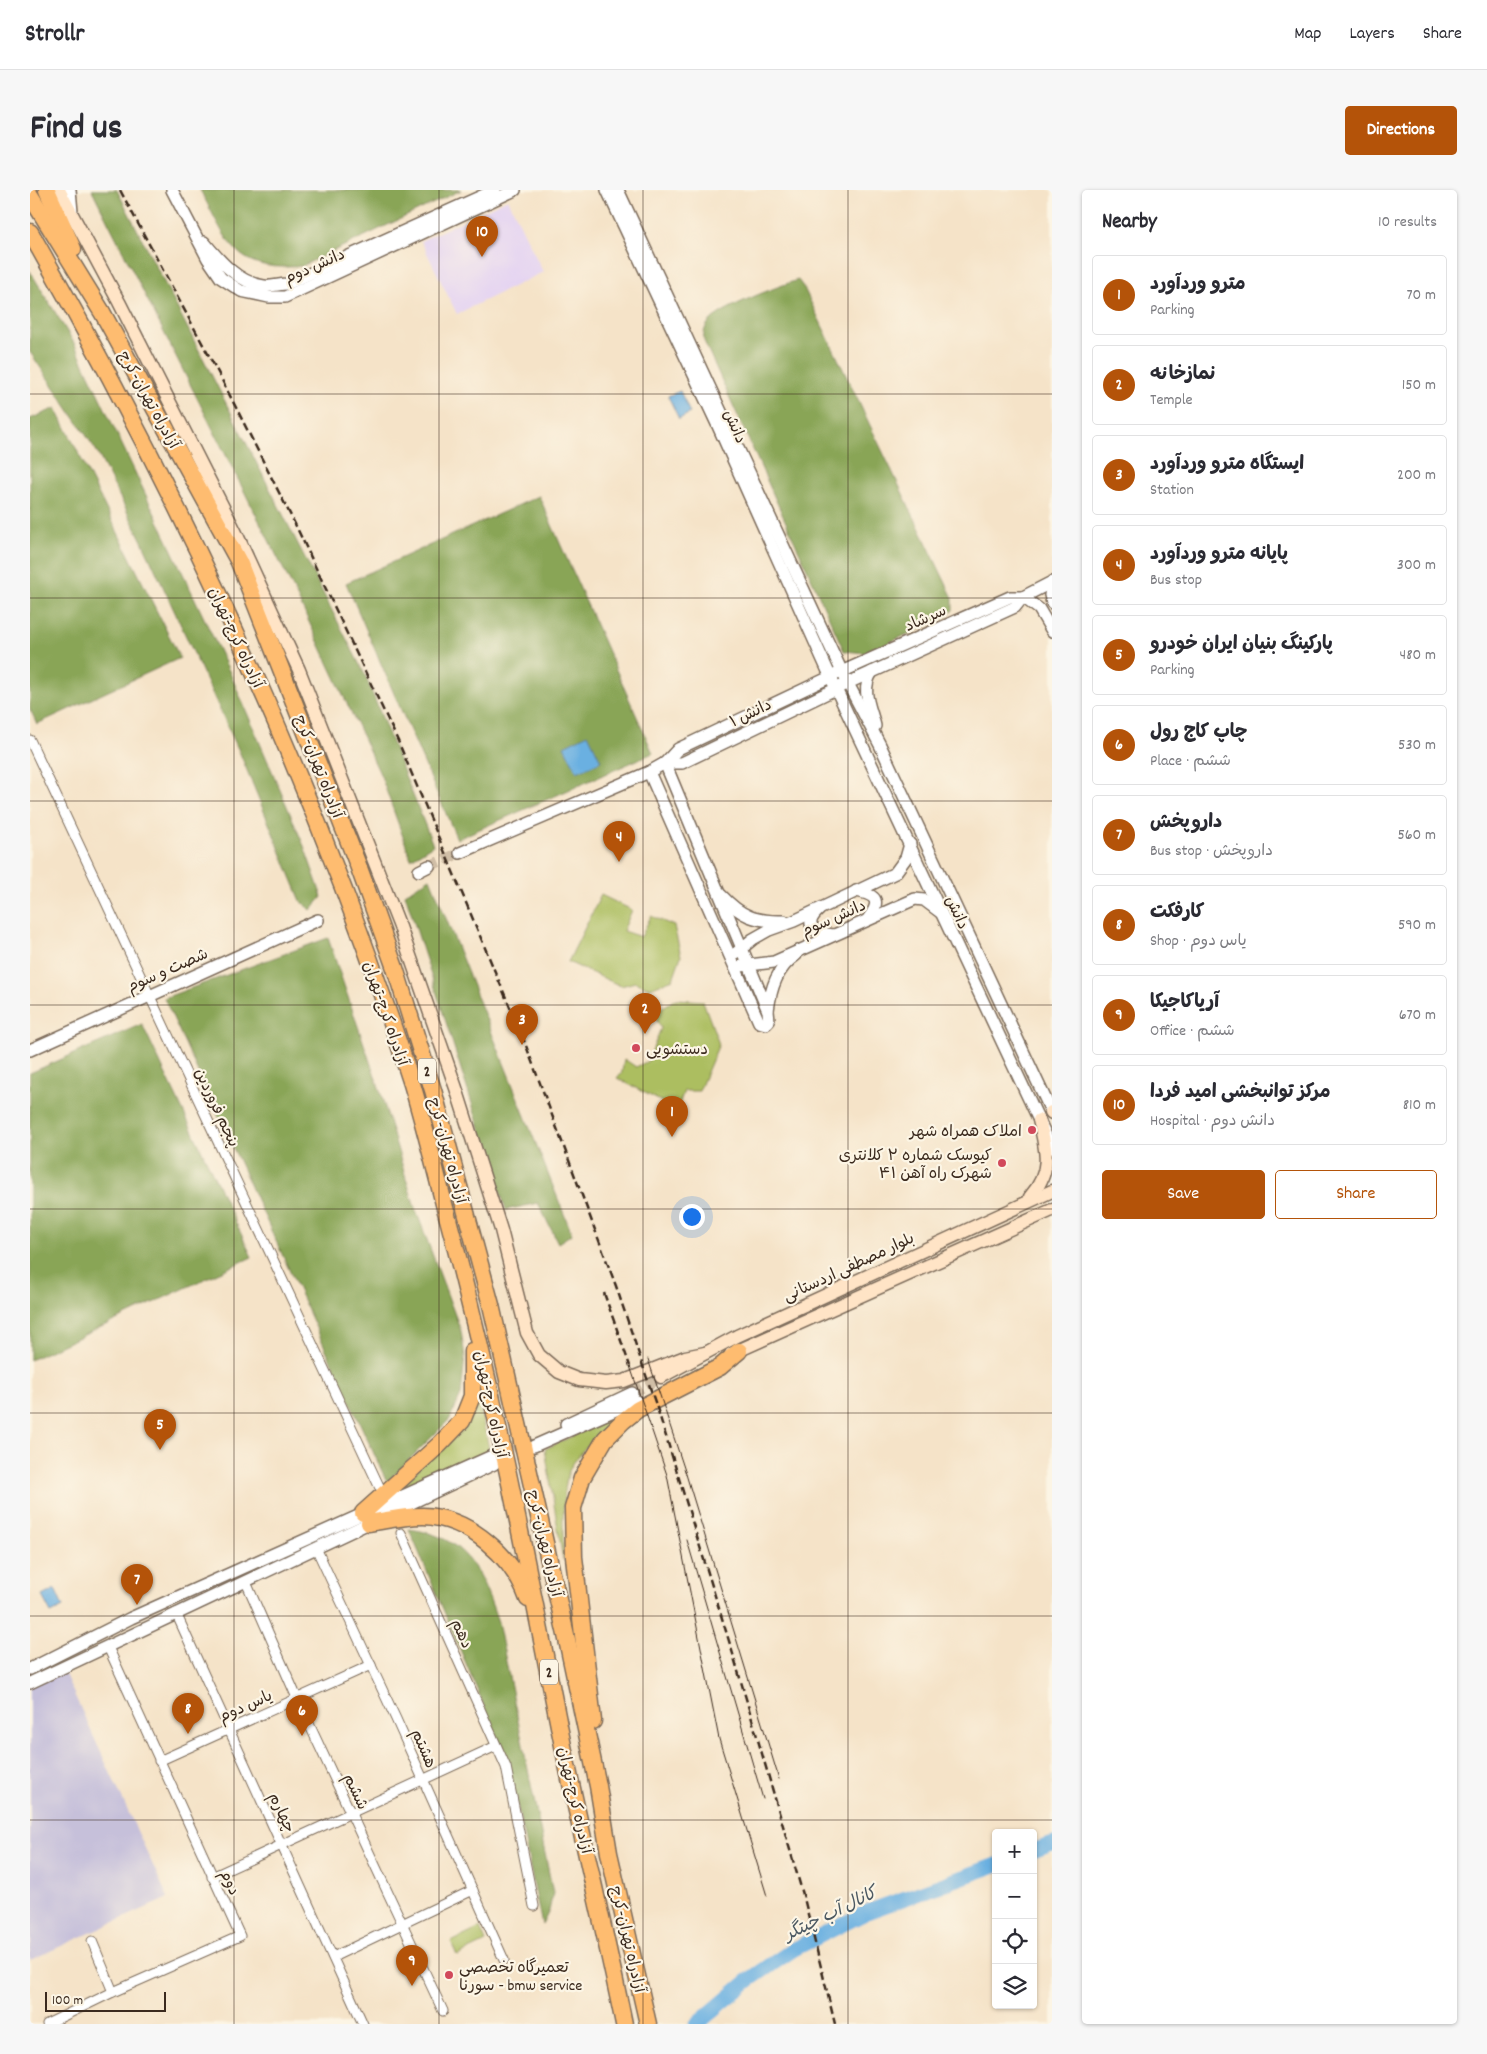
<!DOCTYPE html>
<html lang="en">
<head>
<meta charset="utf-8">
<style>
	:root { --surface:#fff; --page:#f7f7f7; --text:#2b2b33; --muted:#7c7c81; --line:#e1e1e2; --accent:#b45309 }
	body { margin:0; font-family:Dekko,"Playpen Sans Arabic",sans-serif; background:var(--page); color:var(--text) }
	.controls { position:absolute; right:15px; bottom:15px; display:grid; overflow:hidden; border-radius:5px; box-shadow:0 1px 4px #0004 }
	.controls button { width:45px; height:45px; display:grid; place-items:center; padding:0; border:0; border-bottom:1px solid var(--line); background:var(--surface); color:var(--text); font:25px sans-serif }
	.scale { position:absolute; left:15px; bottom:12px; width:121px; box-sizing:border-box; padding-left:5px; border:2px solid #3b2a1e; border-top:0; font-size:14px; line-height:18px; white-space:nowrap; color:#3b2a1e; -webkit-text-stroke:4px #fcf5e5; paint-order:stroke }
	.you { position:absolute; left:661px; top:1026px; width:18px; height:18px; margin:-12px; border:4px solid #fff; border-radius:50%; background:#1a73e8; box-shadow:0 0 0 8px #1a73e833 }
	.badge { display:grid; place-items:center; width:32px; height:32px; border-radius:50%; background:var(--accent); color:#fff; font-size:16px; font-weight:700 }
	.pin { position:absolute; translate:-50% -41px; filter:drop-shadow(0 1px 2px #0008) }
	.pin::after { content:''; position:absolute; top:26px; width:18px; height:15px; background:inherit; clip-path:polygon(0 0,100% 0,50% 100%) }
	.list { margin:0; padding:0; list-style:none }
	h2 { display:flex; justify-content:space-between; align-items:center; height:65px; margin:0; padding:0 20px; font-size:21px }
	h2 small { font-size:16px; font-weight:400; color:var(--muted) }
	.list li { display:grid; grid-template-columns:32px 1fr auto; gap:15px; align-items:center; box-sizing:border-box; height:80px; margin:0 10px 10px; padding:0 10px; border:1px solid var(--line); border-radius:5px }
	.list b { display:block; font-size:19px; white-space:nowrap }
	.list p { margin:0; font-size:16px; white-space:nowrap; color:var(--muted) }
	.list em { font-size:16px; font-style:normal; color:var(--muted) }
	.actions { display:flex; gap:10px; padding:15px 20px }
	.actions a { flex:1; padding:11px 0; border:1px solid var(--accent); border-radius:5px; text-align:center; font-size:18px; color:var(--accent) }
	.actions .main { background:var(--accent); color:#fff }
	.icon { flex:none; width:28px; height:28px; fill:none; stroke:currentColor; stroke-width:2; stroke-linecap:round; stroke-linejoin:round }
	.map { position:relative; flex:none; width:1022px; height:1834px; overflow:hidden; border-radius:5px }
	header { display:flex; align-items:center; gap:30px; box-sizing:border-box; height:70px; padding:0 25px; background:var(--surface); border-bottom:1px solid var(--line) }
	header strong { font-size:24px }
	nav { display:flex; gap:28px; margin-inline-start:auto; font-size:18px }
	.intro { display:flex; align-items:center; justify-content:space-between; box-sizing:border-box; height:120px; padding:0 30px }
	h1 { margin:0; font-size:35px }
	.button { padding:12px 22px; border-radius:5px; background:var(--accent); color:#fff; font-size:18px; font-weight:700 }
	main { display:flex; gap:30px; padding:0 30px }
	aside { flex:1; background:var(--surface); border-radius:5px; box-shadow:0 1px 4px #0004 }
	.map>svg:first-child { display:block }
</style>
</head>
<body>
<header>
<strong>Strollr</strong>
<nav><a>Map</a><a>Layers</a><a>Share</a></nav>
</header>
<div class="intro"><h1>Find us</h1><a class="button">Directions</a></div>
<main>
<div class="map">
<svg width="1022" height="1834" viewBox="0 0 1022 1834">
	<rect width="100%" height="100%" fill="#fcf5e5"/>
	<filter id="ink" filterUnits="userSpaceOnUse"><feTurbulence type="fractalNoise" baseFrequency=".02" numOctaves="2"/><feDisplacementMap in="SourceGraphic" scale="10" xChannelSelector="R" yChannelSelector="G"/><feConvolveMatrix kernelMatrix="1 2 1 2 8 2 1 2 1" color-interpolation-filters="sRGB"/></filter>
	<filter id="wash" filterUnits="userSpaceOnUse"><feTurbulence type="fractalNoise" baseFrequency=".0096" numOctaves="4" result="noise"/><feDisplacementMap in="SourceGraphic" scale="20" xChannelSelector="R" yChannelSelector="G"/><feGaussianBlur stdDeviation="1.12" result="paint"/><feColorMatrix in="noise" values="0 0 0 0 0 0 0 0 0 0 0 0 0 0 0 0 0 1.4 0 .05"/><feComposite in="paint" operator="in"/></filter>
	<g filter="url(#wash)">
		<rect width="100%" height="100%" fill="#f5e3c8"/>
		<path fill="#e4d3f2" d="M 478,9 L 513,82 L 427,124 L 391,51 Z"/>
		<path fill="#c6c0da" d="M 32,1478 L 138,1708 L 0,1770 L 0,1494 Z"/>
		<g fill="#acbe61" stroke="#747440">
			<path d="M 571,705 L 602,720 L 593,741 L 611,747 L 621,726 L 644,736 L 651,766 L 643,789 L 620,798 L 605,792 L 591,796 L 538,772 Z"/>
			<path d="M 646,809 L 673,811 L 689,854 L 669,901 L 654,901 L 647,920 L 587,888 L 592,882 L 594,869 L 606,877 L 618,871 L 631,838 L 623,823 Z"/>
			<path d="M 448,1210 L 460,1263 L 370,1300 Z"/>
			<path d="M 593,1222 C 575,1238 555,1255 542,1275 C 530,1295 534,1346 533,1370 L 515,1259 Z"/>
			<path d="M 450,1738 L 456,1752 L 427,1766 L 421,1752 Z"/>
		</g>
		<g fill="#89a557" stroke="#62683a">
			<path d="M 62,0 L 87,0 L 335,485 L 403,655 L 381,669 L 351,586 L 265,402 Z"/>
			<path d="M 170,0 L 431,0 L 272,76 C 204,83 199,53 170,0 Z"/>
			<path d="M 0,81 L 44,153 L 200,483 L 274,656 L 292,707 L 281,720 L 271,711 L 209,561 L 111,349 L 66,260 L 0,162 Z"/>
			<path d="M 768,90 L 774,98 L 923,408 L 923,420 L 916,427 L 836,463 L 814,461 L 674,151 C 673,142 675,136 681,130 C 696,116 748,96 768,90 Z"/>
			<path d="M 26,218 L 150,468 L 7,534 L 0,519 L 0,229 Z"/>
			<path d="M 509,306 L 623,563 L 427,649 L 316,393 Z"/>
			<path d="M 400,688 L 542,1044 L 528,1053 L 508,1013 L 476,1020 L 375,704 Z"/>
			<path d="M 298,748 L 352,907 L 384,1015 L 431,1141 L 435,1166 L 431,1205 L 420,1229 L 357,1292 L 134,808 Z"/>
			<path d="M 112,834 L 222,1067 L 0,1170 L 0,883 Z"/>
			<path d="M 379,1339 C 437,1346 451,1382 468,1432 L 523,1703 L 519,1721 L 512,1735 L 479,1575 Z"/>
		</g>
		<g fill="#6bb0e1" stroke="#536d80">
			<path d="M 650,201 L 660,223 L 649,229 L 638,206 Z"/>
			<path d="M 558,544 L 571,571 L 547,582 L 534,556 Z"/>
			<path d="M 25,1399 L 33,1417 L 21,1423 L 12,1406 Z"/>
		</g>
		<g fill="none" stroke-linecap="round" stroke-linejoin="round">
			<g stroke="#6bb0e1" stroke-width="15">
				<path d="M 1003,1661 L 1022,1654"/>
				<path d="M 667,1834 L 719,1790 L 764,1759 L 837,1722 L 966,1675"/>
			</g>
		</g>
	</g>
	<g filter="url(#ink)">
		<g fill="none" stroke-linecap="round" stroke-linejoin="round">
			<g stroke="#d0bea6" stroke-width="11" stroke-dasharray="11 5.5" stroke-linecap="butt">
				<path d="M 399,676 L 430,663"/>
				<path d="M 602,1203 L 631,1187"/>
				<path d="M 467,1264 L 502,1249"/>
			</g>
			<g stroke="#7c6b5a" stroke-width="11">
				<g id="minor">
					<path d="M 0,550 L 349,1296"/>
					<path d="M 371,1343 L 476,1577 L 504,1716"/>
					<path d="M 286,1358 L 366,1529 L 474,1770"/>
					<path d="M 216,1392 L 267,1508 L 413,1821"/>
					<path d="M 146,1423 L 333,1834"/>
					<path d="M 129,1571 L 341,1475"/>
					<path d="M 182,1687 L 466,1556"/>
					<path d="M 62,1751 L 83,1802"/>
					<path d="M 303,1767 L 443,1700"/>
					<path d="M 17,1834 L 83,1802 L 210,1746 L 78,1457"/>
				</g>
			</g>
			<g stroke="#7c6b5a" stroke-width="14">
				<g id="tertiary">
					<path d="M 40,0 L 42,22"/>
					<path d="M 142,0 L 178,69 L 191,88 L 211,101 L 239,107 L 255,107 L 485,0"/>
					<path d="M 577,0 L 688,236 L 806,499 L 1022,958"/>
					<path d="M 588,0 L 812,482 L 850,555 L 1022,923"/>
					<path d="M 174,52 C 189,70 208,93 234,96 C 241,97 250,94 257,94 L 465,0"/>
					<path d="M 1022,395 L 1020,405 L 1022,413"/>
					<path d="M 993,407 L 1009,419 L 1022,441"/>
					<path d="M 842,482 C 830,500 841,518 845,536"/>
					<path d="M 619,582 L 729,832 L 736,834 L 739,831 L 738,821 L 635,573 L 648,559 L 800,487 L 980,407 L 993,407"/>
					<path d="M 430,663 L 619,582 L 635,573 L 652,573 L 818,493 L 985,417 L 993,407 L 1022,392"/>
					<path d="M 389,681 L 399,676"/>
					<path d="M 826,701 C 846,705 852,710 838,729"/>
					<path d="M 691,705 C 711,726 725,732 754,731"/>
					<path d="M 789,720 C 771,736 786,743 803,745"/>
					<path d="M 706,763 L 723,749 L 739,740 L 764,731 L 865,683 L 876,668 L 880,654"/>
					<path d="M 711,776 L 744,772 L 885,709 L 894,710 L 910,722"/>
					<path d="M 738,820 C 741,798 747,778 766,765"/>
					<path d="M 0,860 L 288,730"/>
					<path d="M 536,1234 L 602,1203"/>
					<path d="M 504,1256 L 606,1211"/>
					<path d="M 0,1479 L 101,1428 L 462,1266"/>
					<path d="M 0,1493 L 464,1274"/>
				</g>
			</g>
			<g stroke="#7c6b5a" stroke-width="15">
				<g id="secondary">
					<path d="M 29,0 L 89,112 L 206,343 L 269,480 L 370,737 L 426,898 L 471,1040 L 497,1143 L 509,1165 L 529,1182 L 549,1190 L 576,1193 L 594,1191 L 655,1167 L 675,1163"/>
					<path d="M 1021,922 L 1022,923"/>
					<path d="M 1000,1007 C 1022,982 1017,962 1009,930"/>
					<path d="M 701,1164 L 1022,1020"/>
					<path d="M 631,1187 L 707,1146 L 1022,1001"/>
				</g>
			</g>
			<g stroke="#7c6b5a" stroke-width="19">
				<g id="motorway">
					<path d="M 17,0 L 43,59"/>
					<path d="M 0,5 L 72,122 L 209,372 L 328,675 L 365,778 L 403,900 L 461,1115 L 536,1445 L 568,1596 L 579,1663 L 618,1834"/>
					<path d="M 0,42 C 154,312 287,598 382,894 C 394,934 404,974 414,1014 C 460,1183 493,1355 527,1526 C 547,1629 573,1731 594,1834"/>
					<path d="M 333,1323 L 410,1254 L 432,1231 L 442,1206 L 442,1161"/>
					<path d="M 339,1333 C 357,1330 375,1326 393,1326 C 439,1327 483,1367 498,1409"/>
					<path d="M 563,1531 L 544,1367 L 543,1318 L 552,1288 L 575,1249 L 593,1231 L 608,1219 L 690,1177 L 709,1161"/>
				</g>
			</g>
			<use href="#minor" stroke="#fff" stroke-width="9"/>
			<use href="#tertiary" stroke="#fff" stroke-width="11"/>
			<use href="#secondary" stroke="#ffe4c6" stroke-width="12"/>
			<use href="#motorway" stroke="#febc70" stroke-width="16"/>
			<g stroke="#3b2a1e" stroke-width="1">
				<path d="M 618,1169 L 656,1284 L 749,1589"/>
				<path d="M 600,1176 L 637,1285 L 689,1549 L 737,1706"/>
				<path d="M 657,1350 L 733,1609"/>
			</g>
			<g stroke="#3b2a1e" stroke-width="2.5" stroke-dasharray="8 4" stroke-linecap="butt">
				<path d="M 90,0 L 192,190 L 267,338 L 368,551 L 495,853 L 586,1096 L 630,1227 L 703,1464 L 774,1708 L 805,1834"/>
				<path d="M 574,1103 L 600,1176"/>
			</g>
		</g>
	</g>
	<path fill="none" stroke="#3b2a1e" stroke-width="1" stroke-opacity="0.55" d="M 204,0 L 204,1834M 409,0 L 409,1834M 613,0 L 613,1834M 818,0 L 818,1834M 0,204 L 1022,204M 0,408 L 1022,408M 0,611 L 1022,611M 0,815 L 1022,815M 0,1019 L 1022,1019M 0,1223 L 1022,1223M 0,1426 L 1022,1426M 0,1630 L 1022,1630"/>
	<g fill="#d1495b" stroke="#fcf5e5" stroke-width="2">
		<circle cx="606" cy="858" r="5"/>
		<circle cx="1002" cy="940" r="5"/>
		<circle cx="972" cy="973" r="5"/>
		<circle cx="419" cy="1785" r="5"/>
	</g>
	<g text-anchor="middle" stroke-width="4.5" stroke-linejoin="round" paint-order="stroke">
		<g fill="#fcf5e5" stroke="#75675a" stroke-width="1">
			<rect x="388" y="868.5" width="18" height="25" rx="4"/>
			<rect x="510" y="1469.5" width="18" height="25" rx="4"/>
		</g>
		<g font-size="15" font-weight="bold" fill="#3b2a1e">
			<text x="397" y="886">2</text>
			<text x="519" y="1487">2</text>
		</g>
		<g font-size="16" fill="#3b2a1e" stroke="#fcf5e5">
			<text transform="translate(284 75) rotate(-24)" y="6">دانش دوم</text>
			<text transform="translate(120 209) rotate(61)" y="6">آزادراه تهران-کرج</text>
			<text transform="translate(706 236) rotate(66)" y="6">دانش</text>
			<text transform="translate(895 427) rotate(-24)" y="6">سرشاد</text>
			<text transform="translate(207 447) rotate(65)" y="6">آزادراه کرج-تهران</text>
			<text transform="translate(720 522) rotate(-26)" y="6">دانش ۱</text>
			<text transform="translate(290 576) rotate(69)" y="6">آزادراه تهران-کرج</text>
			<text transform="translate(928 722) rotate(65)" y="6">دانش</text>
			<text transform="translate(803 727) rotate(-24)" y="6">دانش سوم</text>
			<text transform="translate(137 779) rotate(-24)" y="6">شصت و سوم</text>
			<text transform="translate(357 823) rotate(71)" y="6">آزادراه کرج-تهران</text>
			<text transform="translate(188 917) rotate(65)" y="6">پنجم فروردین</text>
			<text transform="translate(419 960) rotate(75)" y="6">آزادراه تهران-کرج</text>
			<text transform="translate(818 1076) rotate(-25)" y="6">بلوار مصطفی اردستانی</text>
			<text transform="translate(462 1214) rotate(78)" y="6">آزادراه کرج-تهران</text>
			<text transform="translate(516 1353) rotate(77)" y="6">آزادراه تهران-کرج</text>
			<text transform="translate(433 1443) rotate(66)" y="6">دهم</text>
			<text transform="translate(215 1515) rotate(-24)" y="6">یاس دوم</text>
			<text transform="translate(395 1558) rotate(67)" y="6">هشتم</text>
			<text transform="translate(327 1601) rotate(65)" y="6">ششم</text>
			<text transform="translate(546 1610) rotate(77)" y="6">آزادراه کرج-تهران</text>
			<text transform="translate(253 1622) rotate(65)" y="6">چهارم</text>
			<text transform="translate(201 1692) rotate(65)" y="6">دوم</text>
			<text transform="translate(599 1749) rotate(77)" y="6">آزادراه تهران-کرج</text>
		</g>
		<g font-size="16" fill="#3b2a1e" stroke="#fcf5e5" text-anchor="start">
			<text x="616" y="864">دستشویی</text>
			<text x="992" y="946" text-anchor="end">املاک همراه شهر</text>
			<text x="962" y="970" text-anchor="end">کیوسک شماره ۲ کلانتری<tspan x="962" dy="18">۴۱ شهرک راه آهن</tspan></text>
			<text x="429" y="1782">تعمیرگاه تخصصی<tspan x="429" dy="18">سورنا - bmw service</tspan></text>
		</g>
		<g font-size="18" font-style="italic" fill="#4c5962" stroke="#fcf5e5">
			<text transform="translate(800 1723) rotate(-26)" y="6">کانال آب چیتگر</text>
		</g>
	</g>
</svg>
<div class="controls">
<button>+</button>
<button>−</button>
<button><svg class="icon" aria-label="locate" viewBox="0 0 24 24"><circle cx="12" cy="12" r="6"/><path d="M12 2v4M12 18v4M2 12h4M18 12h4"/></svg></button>
<button><svg class="icon" aria-label="layers" viewBox="0 0 24 24"><path d="M12 4l9 5-9 5-9-5zM3 14l9 5 9-5"/></svg></button>
</div>
<div class="scale">100 m</div>
<div class="you"></div>
<div class="pin badge" style="left:642px;top:947px">1</div>
<div class="pin badge" style="left:615px;top:844px">2</div>
<div class="pin badge" style="left:492px;top:855px">3</div>
<div class="pin badge" style="left:589px;top:672px">4</div>
<div class="pin badge" style="left:130px;top:1260px">5</div>
<div class="pin badge" style="left:272px;top:1546px">6</div>
<div class="pin badge" style="left:107px;top:1415px">7</div>
<div class="pin badge" style="left:158px;top:1544px">8</div>
<div class="pin badge" style="left:382px;top:1796px">9</div>
<div class="pin badge" style="left:452px;top:67px">10</div>
</div>
<aside>
<h2>Nearby<small>10 results</small></h2>
<ul class="list">
<li><span class="badge">1</span><div><b>مترو وردآورد</b><p>Parking</p></div><em>70 m</em></li>
<li><span class="badge">2</span><div><b>نمازخانه</b><p>Temple</p></div><em>150 m</em></li>
<li><span class="badge">3</span><div><b>ایستگاه مترو وردآورد</b><p>Station</p></div><em>200 m</em></li>
<li><span class="badge">4</span><div><b>پایانه مترو وردآورد</b><p>Bus stop</p></div><em>300 m</em></li>
<li><span class="badge">5</span><div><b>پارکینگ بنیان ایران خودرو</b><p>Parking</p></div><em>480 m</em></li>
<li><span class="badge">6</span><div><b>چاپ کاج رول</b><p>Place · ششم</p></div><em>530 m</em></li>
<li><span class="badge">7</span><div><b>داروپخش</b><p>Bus stop · داروپخش</p></div><em>560 m</em></li>
<li><span class="badge">8</span><div><b>کارفکت</b><p>Shop · یاس دوم</p></div><em>590 m</em></li>
<li><span class="badge">9</span><div><b>آریاکاجیکا</b><p>Office · ششم</p></div><em>670 m</em></li>
<li><span class="badge">10</span><div><b>مرکز توانبخشی امید فردا</b><p>Hospital · دانش دوم</p></div><em>810 m</em></li>
</ul>
<div class="actions"><a class="main">Save</a><a>Share</a></div>
</aside>
</main>
</body>
</html>
